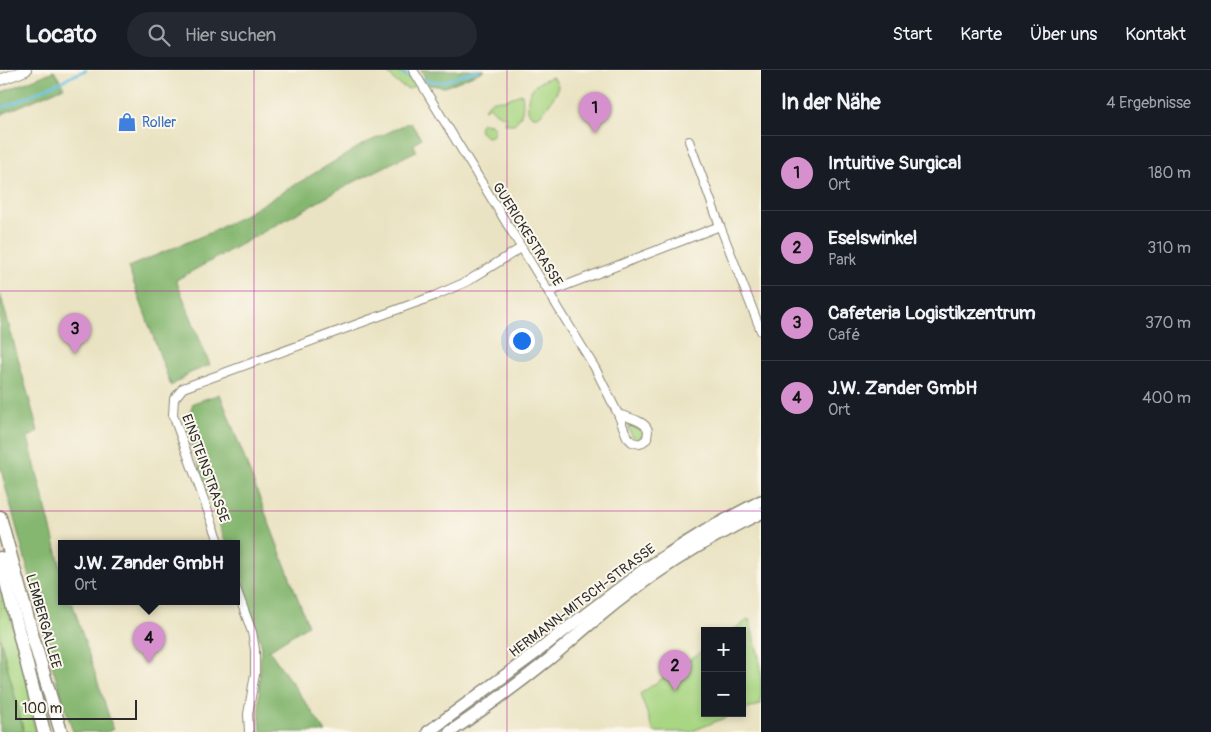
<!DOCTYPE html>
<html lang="de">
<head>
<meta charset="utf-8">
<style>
	:root { --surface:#171b24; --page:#242831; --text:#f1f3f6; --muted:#9ea1a6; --line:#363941; --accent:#d690ce }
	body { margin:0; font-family:Pangolin,sans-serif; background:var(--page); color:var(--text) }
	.controls { position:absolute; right:15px; bottom:15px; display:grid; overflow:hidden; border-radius:0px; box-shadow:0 2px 8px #0003 }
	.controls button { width:45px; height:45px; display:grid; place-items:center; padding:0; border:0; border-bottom:1px solid var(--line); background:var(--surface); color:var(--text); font:25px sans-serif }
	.scale { position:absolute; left:15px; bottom:12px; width:122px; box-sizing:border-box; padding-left:5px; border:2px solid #2b2b2b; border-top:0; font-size:14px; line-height:18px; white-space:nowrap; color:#2b2b2b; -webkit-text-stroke:4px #fbf7ec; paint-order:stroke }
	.you { position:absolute; left:521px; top:270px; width:18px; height:18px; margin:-12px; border:4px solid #fff; border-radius:50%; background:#1a73e8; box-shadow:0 0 0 8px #1a73e833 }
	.badge { display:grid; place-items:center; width:32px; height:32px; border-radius:50%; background:var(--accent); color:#111; font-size:16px; font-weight:700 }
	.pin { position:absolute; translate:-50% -41px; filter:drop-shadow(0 1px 2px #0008) }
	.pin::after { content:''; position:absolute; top:26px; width:18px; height:15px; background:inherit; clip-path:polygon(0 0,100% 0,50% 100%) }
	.popup { position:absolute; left:58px; top:470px; width:182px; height:65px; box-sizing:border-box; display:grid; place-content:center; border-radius:0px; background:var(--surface); filter:drop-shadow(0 1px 4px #0005); font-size:16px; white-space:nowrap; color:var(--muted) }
	.popup b { font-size:19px; color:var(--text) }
	.popup::after { content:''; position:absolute; left:50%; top:100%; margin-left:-10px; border:10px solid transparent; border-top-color:var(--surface) }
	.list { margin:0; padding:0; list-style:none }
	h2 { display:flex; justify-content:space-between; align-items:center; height:65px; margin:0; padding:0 20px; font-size:21px }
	h2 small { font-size:16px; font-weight:400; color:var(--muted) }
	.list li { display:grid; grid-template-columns:32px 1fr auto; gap:15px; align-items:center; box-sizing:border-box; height:75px; padding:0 20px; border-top:1px solid var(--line) }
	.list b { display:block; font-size:19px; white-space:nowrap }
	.list p { margin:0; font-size:16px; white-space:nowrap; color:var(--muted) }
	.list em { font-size:16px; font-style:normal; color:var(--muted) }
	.icon { flex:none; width:28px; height:28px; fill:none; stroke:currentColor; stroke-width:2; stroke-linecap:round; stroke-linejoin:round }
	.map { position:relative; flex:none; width:761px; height:662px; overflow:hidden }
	header { display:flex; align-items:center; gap:30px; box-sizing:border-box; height:70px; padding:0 25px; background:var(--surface); border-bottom:1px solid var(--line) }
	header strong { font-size:24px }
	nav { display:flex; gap:28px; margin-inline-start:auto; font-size:18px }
	.search { width:350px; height:45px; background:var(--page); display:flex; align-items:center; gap:12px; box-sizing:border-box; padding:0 18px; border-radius:28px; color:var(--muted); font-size:19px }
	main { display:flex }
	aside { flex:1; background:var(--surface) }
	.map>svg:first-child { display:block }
</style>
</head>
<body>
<header>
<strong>Locato</strong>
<div class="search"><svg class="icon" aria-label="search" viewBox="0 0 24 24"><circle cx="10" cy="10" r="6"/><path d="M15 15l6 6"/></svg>Hier suchen</div>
<nav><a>Start</a><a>Karte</a><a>Über uns</a><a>Kontakt</a></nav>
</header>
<main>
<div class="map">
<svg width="761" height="662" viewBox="0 0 761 662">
	<rect width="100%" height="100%" fill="#fbf7ec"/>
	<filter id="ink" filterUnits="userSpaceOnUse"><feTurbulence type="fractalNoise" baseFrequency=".02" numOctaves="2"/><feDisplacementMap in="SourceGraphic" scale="10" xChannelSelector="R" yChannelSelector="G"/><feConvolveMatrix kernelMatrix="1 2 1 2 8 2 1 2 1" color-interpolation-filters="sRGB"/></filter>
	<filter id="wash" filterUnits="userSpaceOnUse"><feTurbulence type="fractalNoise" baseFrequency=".0096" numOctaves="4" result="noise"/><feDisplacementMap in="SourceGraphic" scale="20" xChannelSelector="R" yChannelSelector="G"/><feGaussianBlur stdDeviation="1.12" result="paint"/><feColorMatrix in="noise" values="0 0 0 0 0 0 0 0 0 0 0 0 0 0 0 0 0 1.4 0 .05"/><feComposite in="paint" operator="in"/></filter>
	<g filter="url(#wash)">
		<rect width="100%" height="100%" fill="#eae3c3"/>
		<g fill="#a9d683" stroke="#6a8057">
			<path d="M 386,0 L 403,0 L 414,16 L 409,19 C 399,16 392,9 386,0 Z"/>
			<path d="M 551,7 L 554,8 L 558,15 L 557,22 L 545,40 L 538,46 L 532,46 L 528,41 C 526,21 533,14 551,7 Z"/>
			<path d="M 521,24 L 522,24 C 524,35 523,47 514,54 L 505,54 L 506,47 L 496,43 L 489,36 L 485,39 L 484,38 L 493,30 C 503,32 512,27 521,24 Z"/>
			<path d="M 484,53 L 490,54 L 494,57 L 494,64 L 492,66 L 487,67 L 480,62 L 479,58 L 481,54 Z"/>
			<path d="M 629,354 C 637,353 646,357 643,366 L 637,369 L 632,366 L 629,359 Z"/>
			<path d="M 0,507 L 29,618 L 31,643 L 36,662 L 24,662 L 0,568 Z"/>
			<path d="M 615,526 L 562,572 L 482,634 L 481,632 L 530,595 L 554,574 Z"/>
			<path d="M 749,549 L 761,596 L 761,634 L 742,641 L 742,561 L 732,561 Z"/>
			<path d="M 705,579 L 705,643 L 737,643 L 690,662 L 654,662 L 640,624 Z"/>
		</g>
		<g fill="#86b771" stroke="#58714e">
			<path d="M 421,0 L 485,0 L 445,17 L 429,15 Z"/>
			<path d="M 54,1 L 64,17 L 0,45 L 0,23 Z"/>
			<path d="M 410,52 L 421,68 L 414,75 L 416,81 L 354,112 L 176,210 L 210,295 L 190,303 L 171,316 L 128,197 L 214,161 L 246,144 L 362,75 Z"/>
			<path d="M 0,223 L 38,361 L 28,368 L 61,498 L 62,532 L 72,532 L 113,659 L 108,662 L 73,662 L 48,583 L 31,511 L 0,396 Z"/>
			<path d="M 220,324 L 308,555 L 269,580 L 326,662 L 261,662 L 259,634 L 261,573 L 237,503 L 236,474 L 226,474 L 185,357 L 193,333 Z"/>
			<path d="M 0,568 L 24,662 L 0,662 Z"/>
		</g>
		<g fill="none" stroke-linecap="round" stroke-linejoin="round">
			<g stroke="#66bfe3" stroke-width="2.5">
				<path d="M 393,0 L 406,6 L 416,8"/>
				<path d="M 422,9 L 431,11 L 443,12 L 478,0"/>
				<path d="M 0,39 L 86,0"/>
			</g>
		</g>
	</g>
	<g filter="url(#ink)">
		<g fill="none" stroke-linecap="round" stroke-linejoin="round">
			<g stroke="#8a8777" stroke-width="10">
				<g id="minor">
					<path d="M 413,0 L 595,298 L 618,344 L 627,367 L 632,372 L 640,374 L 647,369 C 647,366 648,363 648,361 C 647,351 626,347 618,344"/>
					<path d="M 689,71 L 720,156 L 761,261"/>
					<path d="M 549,222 L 720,156"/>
					<path d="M 220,474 L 173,345 L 174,329 L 183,318 L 434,226 L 466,212 L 521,178"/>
					<path d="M 236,518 L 252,562 L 255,580 L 255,604 L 248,644 L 249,662"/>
				</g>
			</g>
			<g stroke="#8a8777" stroke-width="12">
				<path id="tertiary" d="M 0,10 L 26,0"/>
			</g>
			<g stroke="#8a8777" stroke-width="14">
				<g id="secondary">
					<path d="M 428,662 L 537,582 L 557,566 L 645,499 L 676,479 L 710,458 L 761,431"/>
					<path d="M 450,662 C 484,639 517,615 548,590 C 564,577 579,563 595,550 C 645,508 701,471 761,443"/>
				</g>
			</g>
			<g stroke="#8a8777" stroke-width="15">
				<g id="primary">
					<path d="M 0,447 L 34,571 L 61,662"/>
					<path d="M 0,488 L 44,662"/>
				</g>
			</g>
			<use href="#minor" stroke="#fff" stroke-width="8"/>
			<use href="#tertiary" stroke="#fff" stroke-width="10"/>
			<use href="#secondary" stroke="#fff" stroke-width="11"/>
			<use href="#primary" stroke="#fff" stroke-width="12"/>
		</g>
	</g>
	<path fill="none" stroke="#b5179e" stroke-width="1" stroke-opacity="0.55" d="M 254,0 L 254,662M 507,0 L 507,662M 0,221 L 761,221M 0,441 L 761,441"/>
	<defs>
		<g id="shop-bare" transform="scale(1.5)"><path d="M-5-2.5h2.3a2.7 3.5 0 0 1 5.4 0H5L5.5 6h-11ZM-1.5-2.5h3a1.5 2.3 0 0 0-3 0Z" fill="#3f7fe0" stroke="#fbf7ec" stroke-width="2.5" paint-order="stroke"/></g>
	</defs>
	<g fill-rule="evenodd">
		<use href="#shop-bare" x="127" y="52"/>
	</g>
	<g text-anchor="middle" stroke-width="4" stroke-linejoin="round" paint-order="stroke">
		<g font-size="14" fill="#366cbe" stroke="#fbf7ec" text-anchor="start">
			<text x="142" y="57">Roller</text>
		</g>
		<g font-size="14" fill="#2b2b2b" stroke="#fbf7ec">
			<text transform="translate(528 164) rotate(58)" y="5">GUERICKESTRASSE</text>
			<text transform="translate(206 398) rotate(70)" y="5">EINSTEINSTRASSE</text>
			<text transform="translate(582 530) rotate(-37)" y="5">HERMANN-MITSCH-STRASSE</text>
			<text transform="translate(44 551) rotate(74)" y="5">LEMBERGALLEE</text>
		</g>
	</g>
</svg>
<div class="controls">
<button>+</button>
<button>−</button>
</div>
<div class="scale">100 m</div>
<div class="you"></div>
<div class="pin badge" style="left:595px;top:63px">1</div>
<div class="pin badge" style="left:675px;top:621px">2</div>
<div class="pin badge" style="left:75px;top:284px">3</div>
<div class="pin badge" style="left:149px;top:593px">4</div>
<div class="popup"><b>J.W. Zander GmbH</b>Ort</div>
</div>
<aside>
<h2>In der Nähe<small>4 Ergebnisse</small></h2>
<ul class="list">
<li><span class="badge">1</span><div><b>Intuitive Surgical</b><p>Ort</p></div><em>180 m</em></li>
<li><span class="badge">2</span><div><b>Eselswinkel</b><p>Park</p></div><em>310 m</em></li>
<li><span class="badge">3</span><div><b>Cafeteria Logistikzentrum</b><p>Café</p></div><em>370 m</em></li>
<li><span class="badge">4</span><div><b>J.W. Zander GmbH</b><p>Ort</p></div><em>400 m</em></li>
</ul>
</aside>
</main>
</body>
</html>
